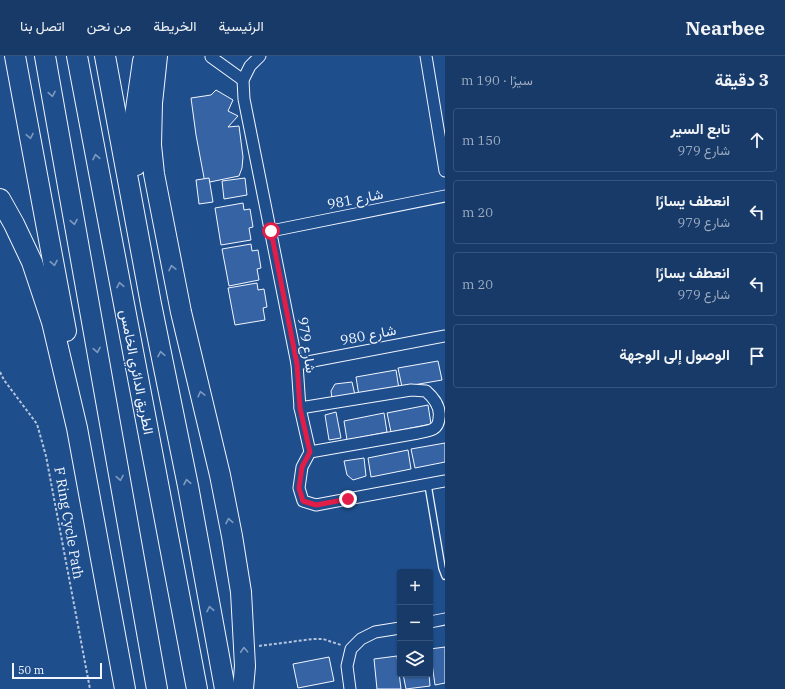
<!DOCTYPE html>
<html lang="ar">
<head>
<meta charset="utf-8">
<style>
	:root { --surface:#173a69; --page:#20416f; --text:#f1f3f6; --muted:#9eadc0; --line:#36547d }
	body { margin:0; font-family:"IBM Plex Serif",Vazirmatn,serif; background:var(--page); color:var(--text); direction:rtl }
	.controls { position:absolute; right:12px; bottom:12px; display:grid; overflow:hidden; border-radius:4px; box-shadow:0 1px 3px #0004 }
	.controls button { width:36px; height:36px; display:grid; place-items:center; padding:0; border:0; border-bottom:1px solid var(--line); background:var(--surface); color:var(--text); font:20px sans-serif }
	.scale { position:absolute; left:12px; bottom:10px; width:90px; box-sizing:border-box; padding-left:4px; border:2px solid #f2f6ff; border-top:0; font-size:11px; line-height:14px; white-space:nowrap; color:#f2f6ff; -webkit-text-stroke:3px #1f4e8c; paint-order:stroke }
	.stop { position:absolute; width:12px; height:12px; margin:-9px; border:3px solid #e11d48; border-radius:50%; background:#fff }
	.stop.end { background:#e11d48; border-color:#fff; box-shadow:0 1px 4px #0008 }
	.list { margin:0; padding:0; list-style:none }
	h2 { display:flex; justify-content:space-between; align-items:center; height:52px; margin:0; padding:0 16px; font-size:17px }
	h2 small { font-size:13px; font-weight:400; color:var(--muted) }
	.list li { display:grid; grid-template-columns:26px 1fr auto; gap:12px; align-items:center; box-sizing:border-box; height:64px; margin:0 8px 8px; padding:0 8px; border:1px solid var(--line); border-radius:4px }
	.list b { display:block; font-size:15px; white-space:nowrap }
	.list p { margin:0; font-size:13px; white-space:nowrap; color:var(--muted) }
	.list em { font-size:13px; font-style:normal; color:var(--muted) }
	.icon { flex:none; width:22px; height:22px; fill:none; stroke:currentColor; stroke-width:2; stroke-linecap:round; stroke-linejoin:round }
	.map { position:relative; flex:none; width:445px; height:633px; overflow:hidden; direction:ltr }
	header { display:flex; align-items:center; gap:24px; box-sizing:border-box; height:56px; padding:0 20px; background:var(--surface); border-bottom:1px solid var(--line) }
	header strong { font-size:19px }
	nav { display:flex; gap:22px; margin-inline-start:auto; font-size:14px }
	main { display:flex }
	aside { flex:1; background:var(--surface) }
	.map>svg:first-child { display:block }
</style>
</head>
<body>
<header>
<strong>Nearbee</strong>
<nav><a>الرئيسية</a><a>الخريطة</a><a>من نحن</a><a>اتصل بنا</a></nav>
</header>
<main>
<aside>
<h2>3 دقيقة<small>سيرًا · 190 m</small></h2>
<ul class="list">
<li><svg class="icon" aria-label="ahead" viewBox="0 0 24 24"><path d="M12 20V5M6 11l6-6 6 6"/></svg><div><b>تابع السير</b><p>شارع 979</p></div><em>150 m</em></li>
<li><svg class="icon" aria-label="left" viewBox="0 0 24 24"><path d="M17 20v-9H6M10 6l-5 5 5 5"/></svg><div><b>انعطف يسارًا</b><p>شارع 979</p></div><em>20 m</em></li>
<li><svg class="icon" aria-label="left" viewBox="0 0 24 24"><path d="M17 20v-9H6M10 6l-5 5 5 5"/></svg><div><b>انعطف يسارًا</b><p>شارع 979</p></div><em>20 m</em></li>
<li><svg class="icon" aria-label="arrive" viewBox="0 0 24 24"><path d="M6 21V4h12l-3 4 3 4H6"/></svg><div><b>الوصول إلى الوجهة</b></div></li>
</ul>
</aside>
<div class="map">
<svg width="445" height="633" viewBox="0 0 445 633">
	<rect width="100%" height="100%" fill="#1f4e8c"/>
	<g fill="#3563a3" stroke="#f2f6ff">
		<path d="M 216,34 L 233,44 L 228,55 L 238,60 L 228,71 L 239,70 L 243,101 L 242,112 L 239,120 L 205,127 L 196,79 L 191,42 L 211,39 Z"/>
		<path d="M 209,122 L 213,146 L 199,148 L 196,124 Z"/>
		<path d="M 245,122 L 247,139 L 224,143 L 222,125 Z"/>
		<path d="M 243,147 L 244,154 L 250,153 L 253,171 L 249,172 L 251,184 L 221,189 L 215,152 Z"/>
		<path d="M 251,188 L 252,195 L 258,194 L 261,212 L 257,213 L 259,224 L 229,230 L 222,193 Z"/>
		<path d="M 257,227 L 258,234 L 264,233 L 267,251 L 263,252 L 265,264 L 235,269 L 228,232 Z"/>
		<path d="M 438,305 L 442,324 L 402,331 L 398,312 Z"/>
		<path d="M 396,314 L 399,333 L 359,340 L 356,321 Z"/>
		<path d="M 352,326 L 355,339 L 332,343 L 331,335 L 335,328 Z"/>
		<path d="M 428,349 L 431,368 L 391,376 L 387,357 Z"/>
		<path d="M 336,356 L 341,382 L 329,384 L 325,359 Z"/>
		<path d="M 384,357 L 387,376 L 347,384 L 344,365 Z"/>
		<path d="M 445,387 L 445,406 L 415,412 L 411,393 Z"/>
		<path d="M 408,394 L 411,413 L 371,421 L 368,402 Z"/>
		<path d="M 364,402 L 366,420 L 353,424 L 347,419 L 344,405 Z"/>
		<path d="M 445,591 L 445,627 L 435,629 L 430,593 Z"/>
		<path d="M 397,600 L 401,633 L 377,633 L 374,603 Z"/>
		<path d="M 329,601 L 334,625 L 298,632 L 293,608 Z"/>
		<path d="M 403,618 L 429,618 L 430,630 L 406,633 Z"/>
	</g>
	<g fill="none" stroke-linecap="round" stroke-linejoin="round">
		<g stroke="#f2f6ff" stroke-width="8">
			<path id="lane" d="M 428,429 L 442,512 L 445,520"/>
		</g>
		<g stroke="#f2f6ff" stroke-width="13">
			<g id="street">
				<path d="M 260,0 L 250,10 L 243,24 L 244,43 L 297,308 L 300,352 L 310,396 L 302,411 L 299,432 L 303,445 L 316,449 L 445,425"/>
				<path d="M 426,0 L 445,115"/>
				<path d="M 211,1 L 243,24"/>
				<path d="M 271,175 L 445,140"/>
				<path d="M 297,308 L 445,280"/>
				<path d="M 300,352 L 411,334 L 426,335 C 434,342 441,351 439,362 C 439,366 437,371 433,373 C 430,375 422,376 418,377 L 310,396"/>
				<path d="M 430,566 L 445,563"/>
				<path d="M 350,633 L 347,610 L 351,593 L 361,583 L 375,576 L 400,572"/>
			</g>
		</g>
		<g stroke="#f2f6ff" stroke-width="22">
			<g id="highway">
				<path d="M 15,0 L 66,275"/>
				<path d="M 45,0 L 157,633"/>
				<path d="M 77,0 L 197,633"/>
				<path d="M 105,0 L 151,248 L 188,430 L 225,633"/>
				<path d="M 157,0 L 152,47 L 151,89 L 154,118 L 181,256 L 220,419 L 232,480 L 241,536 L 245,610 L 243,633"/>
				<path d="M 136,109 L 134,96 L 135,60 L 143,5"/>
				<path d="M 0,143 L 14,168 L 32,206 L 52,266 L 77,372 L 125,633"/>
			</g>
		</g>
		<g stroke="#b3c4dc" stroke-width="2" stroke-dasharray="3 2" stroke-linecap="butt">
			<path d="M 0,316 L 4,324 L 37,368 L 46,400 L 90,633"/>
			<path d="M 259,590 L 313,583 L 323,583 L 341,589"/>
		</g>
		<use href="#lane" stroke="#1f4e8c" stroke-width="5.5"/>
		<use href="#street" stroke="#1f4e8c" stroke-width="11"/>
		<use href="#highway" stroke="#1f4e8c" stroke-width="20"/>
	</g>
	<defs><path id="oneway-chevron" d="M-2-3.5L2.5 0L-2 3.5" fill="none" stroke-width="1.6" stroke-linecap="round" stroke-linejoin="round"/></defs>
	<g stroke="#7e9ac0">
		<use href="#oneway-chevron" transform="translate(52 38) rotate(80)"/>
		<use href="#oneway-chevron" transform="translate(30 80) rotate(79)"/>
		<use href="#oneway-chevron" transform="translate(96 101) rotate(-101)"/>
		<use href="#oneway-chevron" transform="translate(74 166) rotate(80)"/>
		<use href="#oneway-chevron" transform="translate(54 207) rotate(79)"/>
		<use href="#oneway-chevron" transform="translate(172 212) rotate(-102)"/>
		<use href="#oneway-chevron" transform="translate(120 229) rotate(-101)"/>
		<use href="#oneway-chevron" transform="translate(97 294) rotate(80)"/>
		<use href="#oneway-chevron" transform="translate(161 298) rotate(-101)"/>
		<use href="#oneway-chevron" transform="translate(201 338) rotate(-104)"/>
		<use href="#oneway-chevron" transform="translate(120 422) rotate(80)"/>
		<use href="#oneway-chevron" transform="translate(187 426) rotate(-101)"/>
		<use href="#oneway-chevron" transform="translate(229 465) rotate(-101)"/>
		<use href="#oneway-chevron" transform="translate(210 553) rotate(-101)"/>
		<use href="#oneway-chevron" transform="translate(244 594) rotate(-93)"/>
	</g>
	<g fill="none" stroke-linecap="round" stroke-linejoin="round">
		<path stroke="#e11d48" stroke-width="5" d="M 271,175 L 297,308 L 300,352 L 310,396 L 302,411 L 299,432 L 303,445 L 316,449 L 348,443"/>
	</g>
	<g text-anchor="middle" stroke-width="3" stroke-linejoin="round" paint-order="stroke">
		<g font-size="14" fill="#f2f6ff" stroke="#1f4e8c">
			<text transform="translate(355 143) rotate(-11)" y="5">شارع 981</text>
			<text transform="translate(368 279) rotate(-11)" y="5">شارع 980</text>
			<text transform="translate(307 289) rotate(81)" y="5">شارع 979</text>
			<text transform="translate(137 316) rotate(79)" y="5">الطريق الدائري الخامس</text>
			<text transform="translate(69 467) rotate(80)" y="5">F Ring Cycle Path</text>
		</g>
	</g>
</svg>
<div class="controls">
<button>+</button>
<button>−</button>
<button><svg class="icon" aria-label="layers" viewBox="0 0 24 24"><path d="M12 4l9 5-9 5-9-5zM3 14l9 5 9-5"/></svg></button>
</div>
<div class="scale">50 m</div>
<div class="stop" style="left:271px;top:175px"></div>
<div class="stop end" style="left:348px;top:443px"></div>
</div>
</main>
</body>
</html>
